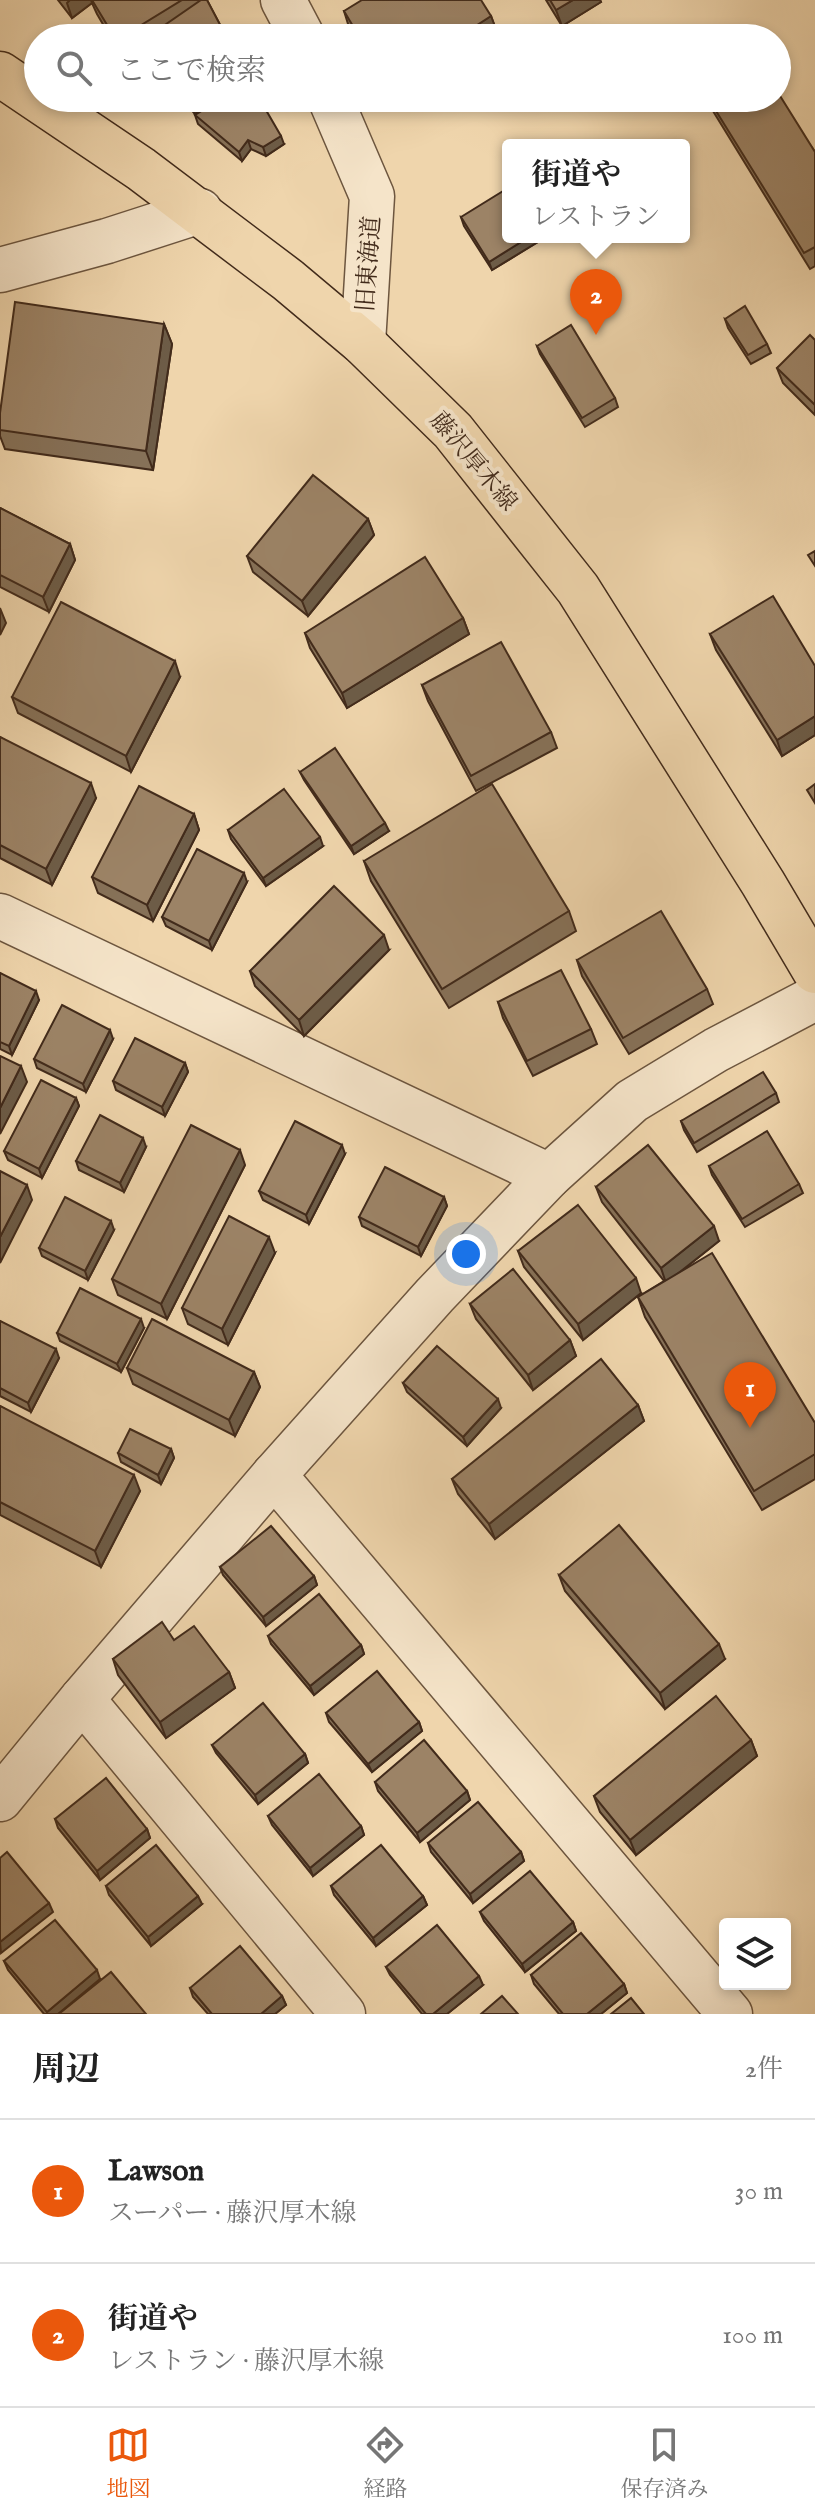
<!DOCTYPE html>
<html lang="ja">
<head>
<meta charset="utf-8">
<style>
	:root { --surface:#fff; --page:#f2f2f2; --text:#222; --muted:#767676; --line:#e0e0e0; --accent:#ea580c }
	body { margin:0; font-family:"IM FELL English","Noto Serif JP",serif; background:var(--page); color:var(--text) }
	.controls { position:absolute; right:24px; bottom:24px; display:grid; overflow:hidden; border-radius:8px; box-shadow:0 4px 12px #0003 }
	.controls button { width:72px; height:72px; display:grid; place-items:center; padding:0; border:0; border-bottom:2px solid var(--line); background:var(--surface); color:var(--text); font:40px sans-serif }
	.you { position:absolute; left:466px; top:1254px; width:28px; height:28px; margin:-20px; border:6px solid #fff; border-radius:50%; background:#1a73e8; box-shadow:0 0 0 12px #1a73e833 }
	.badge { display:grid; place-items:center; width:52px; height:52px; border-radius:50%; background:var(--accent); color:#fff; font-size:26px; font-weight:700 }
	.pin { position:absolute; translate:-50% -66px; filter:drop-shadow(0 2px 4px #0008) }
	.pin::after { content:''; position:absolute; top:42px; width:28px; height:24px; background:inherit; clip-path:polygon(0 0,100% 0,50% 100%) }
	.popup { position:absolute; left:502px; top:139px; width:188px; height:104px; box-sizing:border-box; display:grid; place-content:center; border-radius:8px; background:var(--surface); filter:drop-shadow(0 2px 6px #0005); font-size:26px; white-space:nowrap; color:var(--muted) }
	.popup b { font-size:30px; color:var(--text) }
	.popup::after { content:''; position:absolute; left:50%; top:100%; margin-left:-16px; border:16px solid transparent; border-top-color:var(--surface) }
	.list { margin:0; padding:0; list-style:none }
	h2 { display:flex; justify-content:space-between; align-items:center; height:104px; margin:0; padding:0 32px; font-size:34px }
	h2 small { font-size:26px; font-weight:400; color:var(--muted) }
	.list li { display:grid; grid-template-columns:52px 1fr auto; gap:24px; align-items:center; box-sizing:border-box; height:144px; padding:0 32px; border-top:2px solid var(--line) }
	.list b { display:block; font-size:30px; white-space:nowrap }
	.list p { margin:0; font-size:26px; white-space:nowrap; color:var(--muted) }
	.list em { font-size:26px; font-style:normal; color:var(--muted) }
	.icon { flex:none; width:44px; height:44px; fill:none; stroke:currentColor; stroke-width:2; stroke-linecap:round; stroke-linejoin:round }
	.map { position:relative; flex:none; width:815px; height:2014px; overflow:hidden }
	.search { position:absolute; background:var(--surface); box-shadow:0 4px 12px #0003; left:24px; right:24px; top:24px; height:88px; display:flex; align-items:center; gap:20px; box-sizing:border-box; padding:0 28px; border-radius:44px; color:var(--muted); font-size:30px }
	.sheet { height:392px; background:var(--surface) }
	nav { display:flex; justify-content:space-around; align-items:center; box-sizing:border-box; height:112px; border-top:2px solid var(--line); background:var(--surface); font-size:22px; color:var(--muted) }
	nav a { display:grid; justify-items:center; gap:4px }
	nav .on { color:var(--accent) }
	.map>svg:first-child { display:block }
</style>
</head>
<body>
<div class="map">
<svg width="815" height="2014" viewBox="0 0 815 2014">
	<rect width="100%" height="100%" fill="#efd5ac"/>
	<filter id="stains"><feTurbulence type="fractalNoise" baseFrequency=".0025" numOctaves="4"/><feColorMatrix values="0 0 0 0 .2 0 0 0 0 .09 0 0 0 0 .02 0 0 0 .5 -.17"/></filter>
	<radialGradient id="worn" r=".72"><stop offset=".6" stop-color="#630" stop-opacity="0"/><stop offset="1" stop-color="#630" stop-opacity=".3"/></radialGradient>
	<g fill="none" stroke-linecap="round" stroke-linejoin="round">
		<g stroke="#6d563f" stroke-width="47">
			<g id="minor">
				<path d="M 283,0 L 303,38"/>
				<path d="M 330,98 L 372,196 L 363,343"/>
				<path d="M 0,270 L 107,241 L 200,211"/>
				<path d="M 0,916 L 549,1176"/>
				<path d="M 274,1475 L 730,2014"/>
				<path d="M 82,1699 L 343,2014"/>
				<path d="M 0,1799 L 82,1699 L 274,1475 L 435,1295 L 549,1176 L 632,1101 L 716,1050 L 815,998"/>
			</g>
		</g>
		<g stroke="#422b1b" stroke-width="47">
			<path id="major" d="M 0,74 L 141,169 L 288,280 L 363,343 L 453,431 L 578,589 L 763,883 L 815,971"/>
		</g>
		<use href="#minor" stroke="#f5e4c9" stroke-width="44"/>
		<use href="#major" stroke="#efd5ac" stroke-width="44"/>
	</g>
	<g fill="#867158" stroke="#422b1b" stroke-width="2">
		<path d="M 58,0 L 207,0 L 227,38 L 111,38 L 97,14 L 92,3 L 72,18 Z"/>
		<path d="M 546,0 L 600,0 L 601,2 L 562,26 Z"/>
		<path d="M 344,11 L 491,16 L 497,32 L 488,38 L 356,38 L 349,27 Z"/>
		<path d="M 180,98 L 220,98 L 195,114 Z"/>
		<path d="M 705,98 L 777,98 L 815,152 L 815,266 L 810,269 Z"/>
		<path d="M 195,115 L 284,144 L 266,156 L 251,149 L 242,161 L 198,124 Z"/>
		<path d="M 461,217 L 508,237 L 546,237 L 492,270 L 464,226 Z"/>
		<path d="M 725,319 L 767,344 L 771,353 L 751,364 L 728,328 Z"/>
		<path d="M 164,324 L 172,344 L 153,470 L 5,449 L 0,436 L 0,413 Z"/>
		<path d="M 815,340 L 815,415 L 783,383 L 777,368 Z"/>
		<path d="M 537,346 L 615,398 L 618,407 L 585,427 L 540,354 Z"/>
		<path d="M 0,508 L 70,544 L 75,560 L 49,612 L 0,587 Z"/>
		<path d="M 368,519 L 374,535 L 308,616 L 253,572 L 247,556 Z"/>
		<path d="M 463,618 L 469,634 L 347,708 L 310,648 L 305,633 Z"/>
		<path d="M 710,634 L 815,666 L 815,735 L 782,756 L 716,650 Z"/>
		<path d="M 180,677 L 131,772 L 18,713 L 12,697 Z"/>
		<path d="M 422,685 L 551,732 L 557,748 L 476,791 L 428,701 Z"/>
		<path d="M 0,737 L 96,798 L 52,885 L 0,858 Z"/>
		<path d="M 300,772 L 389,831 L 354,854 L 304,780 Z"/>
		<path d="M 194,814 L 199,830 L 153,921 L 98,893 L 92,877 Z"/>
		<path d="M 228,830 L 323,846 L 266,886 L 231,839 Z"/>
		<path d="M 364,861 L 569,911 L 576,931 L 449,1008 L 371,881 Z"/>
		<path d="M 247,882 L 212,950 L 166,926 L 162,917 Z"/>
		<path d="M 389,950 L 304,1036 L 255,986 L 250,971 Z"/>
		<path d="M 577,960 L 707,989 L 713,1004 L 629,1054 L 582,976 Z"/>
		<path d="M 0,973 L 39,1000 L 12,1055 L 0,1049 Z"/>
		<path d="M 498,1002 L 591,1029 L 597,1044 L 533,1076 L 503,1018 Z"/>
		<path d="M 113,1039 L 86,1092 L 37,1068 L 34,1059 Z"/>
		<path d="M 185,1063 L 188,1072 L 165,1116 L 116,1090 L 113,1081 Z"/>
		<path d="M 776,1093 L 779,1102 L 697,1152 L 684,1130 L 681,1121 Z"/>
		<path d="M 76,1098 L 79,1106 L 42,1178 L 8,1160 L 4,1151 Z"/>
		<path d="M 146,1147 L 124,1192 L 79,1170 L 76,1161 Z"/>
		<path d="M 345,1154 L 309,1224 L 263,1200 L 259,1191 Z"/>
		<path d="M 245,1165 L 167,1319 L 118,1295 L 112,1279 Z"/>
		<path d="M 709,1166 L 799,1184 L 803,1193 L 745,1227 L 712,1175 Z"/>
		<path d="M 596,1187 L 719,1241 L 684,1269 L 815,1423 L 815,1479 L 762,1510 L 645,1317 L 638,1297 L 664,1281 L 602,1202 Z"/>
		<path d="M 444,1197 L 447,1206 L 421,1256 L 362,1226 L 359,1217 Z"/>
		<path d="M 114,1230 L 88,1280 L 42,1256 L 39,1248 Z"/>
		<path d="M 518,1251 L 641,1293 L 583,1340 L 524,1267 Z"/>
		<path d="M 275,1253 L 228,1345 L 188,1324 L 182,1308 Z"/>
		<path d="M 470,1304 L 570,1340 L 576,1356 L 533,1390 L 476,1319 Z"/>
		<path d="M 0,1321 L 59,1358 L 31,1412 L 0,1396 Z"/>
		<path d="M 144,1328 L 121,1372 L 60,1341 L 57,1333 Z"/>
		<path d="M 127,1368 L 254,1372 L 260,1387 L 235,1436 L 133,1384 Z"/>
		<path d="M 403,1383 L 501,1408 L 467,1446 L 407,1392 Z"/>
		<path d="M 638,1405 L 644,1421 L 495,1539 L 458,1494 L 452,1479 Z"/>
		<path d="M 0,1406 L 140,1491 L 101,1567 L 0,1515 Z"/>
		<path d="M 171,1449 L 174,1458 L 161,1484 L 121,1462 L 118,1453 Z"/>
		<path d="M 220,1567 L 314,1576 L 317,1585 L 266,1626 L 223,1575 Z"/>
		<path d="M 559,1575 L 725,1659 L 665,1709 L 565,1591 Z"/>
		<path d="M 268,1636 L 361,1645 L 364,1654 L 314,1695 L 271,1644 Z"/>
		<path d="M 174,1640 L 229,1672 L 235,1688 L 166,1738 L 118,1675 L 113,1659 Z"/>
		<path d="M 326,1713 L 419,1722 L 422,1731 L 372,1772 L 329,1722 Z"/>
		<path d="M 751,1740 L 757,1756 L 636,1855 L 600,1812 L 594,1796 Z"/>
		<path d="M 212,1745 L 305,1754 L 308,1763 L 258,1804 L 216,1753 Z"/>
		<path d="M 375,1782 L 467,1791 L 470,1800 L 420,1842 L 378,1791 Z"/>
		<path d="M 268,1816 L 361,1826 L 364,1835 L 313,1876 L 272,1825 Z"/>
		<path d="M 55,1819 L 147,1829 L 150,1838 L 100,1880 L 58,1828 Z"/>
		<path d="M 428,1843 L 521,1852 L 524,1861 L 473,1903 L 431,1852 Z"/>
		<path d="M 106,1886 L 202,1904 L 151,1946 L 109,1895 Z"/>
		<path d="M 331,1886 L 423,1896 L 427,1905 L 376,1946 L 334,1895 Z"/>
		<path d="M 480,1912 L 573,1922 L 576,1931 L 525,1972 L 484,1921 Z"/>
		<path d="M 4,1961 L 100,1979 L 58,2014 L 44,2014 L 8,1970 Z"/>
		<path d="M 386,1967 L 483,1985 L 447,2014 L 422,2014 L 390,1975 Z"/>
		<path d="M 531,1975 L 624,1984 L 627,1993 L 601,2014 L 559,2014 L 534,1984 Z"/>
		<path d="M 190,1988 L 282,1996 L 286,2005 L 275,2014 L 208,2014 L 193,1997 Z"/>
	</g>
	<g fill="#6d5c47" stroke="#422b1b" stroke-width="2">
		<path d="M 70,0 L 91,0 L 92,3 L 72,18 L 67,3 Z"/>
		<path d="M 573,0 L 600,0 L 601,2 L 562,26 L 556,10 Z"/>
		<path d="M 491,16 L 497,32 L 488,38 L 457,38 Z"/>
		<path d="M 190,98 L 220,98 L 195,114 Z"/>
		<path d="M 281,136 L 284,144 L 266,156 L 263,147 Z"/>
		<path d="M 248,140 L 251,149 L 242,161 L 239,152 Z"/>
		<path d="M 529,237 L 546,237 L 492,270 L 489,262 Z"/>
		<path d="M 164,324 L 172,344 L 153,470 L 146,451 Z"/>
		<path d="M 368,519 L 374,535 L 308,616 L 302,601 Z"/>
		<path d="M 70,544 L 75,560 L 49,612 L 43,597 Z"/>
		<path d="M 0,608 L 6,623 L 0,635 Z"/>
		<path d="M 463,618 L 469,634 L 347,708 L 342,693 Z"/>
		<path d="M 175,661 L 180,677 L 131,772 L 126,756 Z"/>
		<path d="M 815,716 L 815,735 L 782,756 L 777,740 Z"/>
		<path d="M 91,783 L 96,798 L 52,885 L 46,869 Z"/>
		<path d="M 194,814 L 199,830 L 153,921 L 147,905 Z"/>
		<path d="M 385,823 L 389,831 L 354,854 L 351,846 Z"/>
		<path d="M 320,837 L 323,846 L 266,886 L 263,878 Z"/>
		<path d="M 244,873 L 247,882 L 212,950 L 209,941 Z"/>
		<path d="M 384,935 L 389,950 L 304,1036 L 299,1020 Z"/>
		<path d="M 36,991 L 39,1000 L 12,1055 L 9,1046 Z"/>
		<path d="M 110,1030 L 113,1039 L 86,1092 L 83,1084 Z"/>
		<path d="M 185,1063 L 188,1072 L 165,1116 L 162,1107 Z"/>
		<path d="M 21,1066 L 27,1082 L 0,1134 L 0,1108 Z"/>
		<path d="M 76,1098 L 79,1106 L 42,1178 L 39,1169 Z"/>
		<path d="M 143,1138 L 146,1147 L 124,1192 L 120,1183 Z"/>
		<path d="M 342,1145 L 345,1154 L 309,1224 L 306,1215 Z"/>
		<path d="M 240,1150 L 245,1165 L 167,1319 L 161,1304 Z"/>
		<path d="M 27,1185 L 32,1200 L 0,1263 L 0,1237 Z"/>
		<path d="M 444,1197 L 447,1206 L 421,1256 L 418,1247 Z"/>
		<path d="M 111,1221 L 114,1230 L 88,1280 L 85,1271 Z"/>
		<path d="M 714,1226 L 719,1241 L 666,1283 L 661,1268 Z"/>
		<path d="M 269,1237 L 275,1253 L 228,1345 L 222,1329 Z"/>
		<path d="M 636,1278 L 641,1293 L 583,1340 L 578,1324 Z"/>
		<path d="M 141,1319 L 144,1328 L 121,1372 L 117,1364 Z"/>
		<path d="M 570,1340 L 576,1356 L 533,1390 L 528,1375 Z"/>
		<path d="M 56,1349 L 59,1358 L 31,1412 L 28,1403 Z"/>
		<path d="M 254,1372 L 260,1387 L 235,1436 L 229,1420 Z"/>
		<path d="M 498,1399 L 501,1408 L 467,1446 L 463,1437 Z"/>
		<path d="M 638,1405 L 644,1421 L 495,1539 L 489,1524 Z"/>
		<path d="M 171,1449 L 174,1458 L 161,1484 L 158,1475 Z"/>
		<path d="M 134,1475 L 140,1491 L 101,1567 L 95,1551 Z"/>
		<path d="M 314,1576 L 317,1585 L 266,1626 L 263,1617 Z"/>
		<path d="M 719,1644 L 725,1659 L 665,1709 L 660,1693 Z"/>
		<path d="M 361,1645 L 364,1654 L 314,1695 L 310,1686 Z"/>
		<path d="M 229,1672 L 235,1688 L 166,1738 L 160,1722 Z"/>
		<path d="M 419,1722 L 422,1731 L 372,1772 L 368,1764 Z"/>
		<path d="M 751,1740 L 757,1756 L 636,1855 L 630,1840 Z"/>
		<path d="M 305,1754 L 308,1763 L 258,1804 L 255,1795 Z"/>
		<path d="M 467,1791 L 470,1800 L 420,1842 L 417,1833 Z"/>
		<path d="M 361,1826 L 364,1835 L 313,1876 L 310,1868 Z"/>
		<path d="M 147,1829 L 150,1838 L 100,1880 L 97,1871 Z"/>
		<path d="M 521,1852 L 524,1861 L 473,1903 L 470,1894 Z"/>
		<path d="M 198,1896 L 202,1904 L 151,1946 L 148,1937 Z"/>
		<path d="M 423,1896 L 427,1905 L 376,1946 L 373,1938 Z"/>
		<path d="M 49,1903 L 53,1912 L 1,1953 L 0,1942 Z"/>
		<path d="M 573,1922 L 576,1931 L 525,1972 L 522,1964 Z"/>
		<path d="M 97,1970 L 100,1979 L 58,2014 L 47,2014 L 47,2012 Z"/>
		<path d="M 479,1976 L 483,1985 L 447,2014 L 433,2014 Z"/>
		<path d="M 624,1984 L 627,1993 L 601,2014 L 587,2014 Z"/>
		<path d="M 282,1996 L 286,2005 L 275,2014 L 261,2014 Z"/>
	</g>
	<g fill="#9c8366" stroke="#422b1b" stroke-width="2">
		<path d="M 92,0 L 182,0 L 120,38 L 115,38 Z"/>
		<path d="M 201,0 L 207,0 L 227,38 L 146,38 Z"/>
		<path d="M 362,0 L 481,0 L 491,16 L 457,38 L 360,38 L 344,11 Z"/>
		<path d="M 550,0 L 573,0 L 556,10 Z"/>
		<path d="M 777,91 L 815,152 L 815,247 L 804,253 L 708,98 L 777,98 Z"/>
		<path d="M 223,98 L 259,98 L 281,136 L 263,147 L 248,140 L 239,152 L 195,115 Z"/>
		<path d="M 508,188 L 508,237 L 529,237 L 489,262 L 461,217 Z"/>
		<path d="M 15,302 L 164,324 L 146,451 L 0,430 L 0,413 Z"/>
		<path d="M 745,306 L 767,344 L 748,355 L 725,319 Z"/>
		<path d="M 571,325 L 615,398 L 582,418 L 537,346 Z"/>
		<path d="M 810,335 L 815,340 L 815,405 L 777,368 Z"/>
		<path d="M 313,475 L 368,519 L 302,601 L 247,556 Z"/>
		<path d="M 0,508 L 70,544 L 43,597 L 0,575 Z"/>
		<path d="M 815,551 L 815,566 L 808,555 Z"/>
		<path d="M 425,557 L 463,618 L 342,693 L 305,633 Z"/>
		<path d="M 773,596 L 815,666 L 815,716 L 777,740 L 710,634 Z"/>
		<path d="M 61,602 L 175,661 L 126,756 L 12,697 Z"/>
		<path d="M 501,642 L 551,732 L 471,776 L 422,685 Z"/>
		<path d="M 0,737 L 91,783 L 46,869 L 0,845 Z"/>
		<path d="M 335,748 L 385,823 L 351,846 L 300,772 Z"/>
		<path d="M 492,784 L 569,911 L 442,989 L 364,861 Z"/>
		<path d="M 815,784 L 815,803 L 807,790 Z"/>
		<path d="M 139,786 L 194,814 L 147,905 L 92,877 Z"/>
		<path d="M 284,789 L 320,837 L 263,878 L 228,830 Z"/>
		<path d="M 197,849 L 244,873 L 209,941 L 162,917 Z"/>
		<path d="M 334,886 L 384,935 L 299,1020 L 250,971 Z"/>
		<path d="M 661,911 L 707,989 L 623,1038 L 577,960 Z"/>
		<path d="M 561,970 L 591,1029 L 527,1061 L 498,1002 Z"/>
		<path d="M 0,973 L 36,991 L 9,1046 L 0,1042 Z"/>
		<path d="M 62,1005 L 110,1030 L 83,1084 L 34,1059 Z"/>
		<path d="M 135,1038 L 185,1063 L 162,1107 L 113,1081 Z"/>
		<path d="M 0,1056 L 21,1066 L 0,1108 Z"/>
		<path d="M 763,1072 L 776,1093 L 694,1143 L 681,1121 Z"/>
		<path d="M 41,1080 L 76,1098 L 39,1169 L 4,1151 Z"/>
		<path d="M 100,1115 L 143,1138 L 120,1183 L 76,1161 Z"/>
		<path d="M 295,1121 L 342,1145 L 306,1215 L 259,1191 Z"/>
		<path d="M 191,1125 L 240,1150 L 161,1304 L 112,1279 Z"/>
		<path d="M 767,1131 L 799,1184 L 742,1219 L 709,1166 Z"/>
		<path d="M 648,1145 L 714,1226 L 661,1268 L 596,1187 Z"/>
		<path d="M 385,1167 L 444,1197 L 418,1247 L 359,1217 Z"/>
		<path d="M 0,1171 L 27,1185 L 0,1237 Z"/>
		<path d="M 65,1197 L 111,1221 L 85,1271 L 39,1248 Z"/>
		<path d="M 578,1205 L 636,1278 L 578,1324 L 518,1251 Z"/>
		<path d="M 229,1216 L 269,1237 L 222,1329 L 182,1308 Z"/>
		<path d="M 712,1253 L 815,1423 L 815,1454 L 754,1491 L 638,1297 Z"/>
		<path d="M 513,1269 L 570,1340 L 528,1375 L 470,1304 Z"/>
		<path d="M 80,1288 L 141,1319 L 117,1364 L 57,1333 Z"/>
		<path d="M 152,1319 L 254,1372 L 229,1420 L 127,1368 Z"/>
		<path d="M 0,1321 L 56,1349 L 28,1403 L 0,1388 Z"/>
		<path d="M 437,1346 L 498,1399 L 463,1437 L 403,1383 Z"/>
		<path d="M 601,1359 L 638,1405 L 489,1524 L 452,1479 Z"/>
		<path d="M 0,1406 L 134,1475 L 95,1551 L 0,1502 Z"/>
		<path d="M 130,1429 L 171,1449 L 158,1475 L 118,1453 Z"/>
		<path d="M 619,1525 L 719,1644 L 660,1693 L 559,1575 Z"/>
		<path d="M 271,1526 L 314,1576 L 263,1617 L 220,1567 Z"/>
		<path d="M 319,1594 L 361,1645 L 310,1686 L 268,1636 Z"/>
		<path d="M 162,1622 L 174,1640 L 194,1626 L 229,1672 L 160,1722 L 113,1659 Z"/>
		<path d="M 377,1671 L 419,1722 L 368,1764 L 326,1713 Z"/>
		<path d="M 716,1696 L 751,1740 L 630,1840 L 594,1796 Z"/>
		<path d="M 263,1703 L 305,1754 L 255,1795 L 212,1745 Z"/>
		<path d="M 424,1740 L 467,1791 L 417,1833 L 375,1782 Z"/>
		<path d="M 319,1774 L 361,1826 L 310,1868 L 268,1816 Z"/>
		<path d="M 106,1778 L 147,1829 L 97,1871 L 55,1819 Z"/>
		<path d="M 478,1802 L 521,1852 L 470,1894 L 428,1843 Z"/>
		<path d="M 156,1845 L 198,1896 L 148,1937 L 106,1886 Z"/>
		<path d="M 381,1845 L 423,1896 L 373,1938 L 331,1886 Z"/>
		<path d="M 7,1852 L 49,1903 L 0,1942 L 0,1858 Z"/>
		<path d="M 530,1871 L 573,1922 L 522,1964 L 480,1912 Z"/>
		<path d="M 55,1920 L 97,1970 L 47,2012 L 4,1961 Z"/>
		<path d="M 437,1925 L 479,1976 L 433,2014 L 426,2014 L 386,1967 Z"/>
		<path d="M 581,1933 L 624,1984 L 587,2014 L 563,2014 L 531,1975 Z"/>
		<path d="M 240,1946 L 282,1996 L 261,2014 L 212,2014 L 190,1988 Z"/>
		<path d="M 111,1972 L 146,2014 L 61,2014 L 60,2013 Z"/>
		<path d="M 502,1996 L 518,2014 L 481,2014 Z"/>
		<path d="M 631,1998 L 644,2014 L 611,2014 Z"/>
	</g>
	<g text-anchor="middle" stroke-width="8" stroke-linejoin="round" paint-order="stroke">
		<g font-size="24" fill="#422b1b" stroke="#f5e4c9">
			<text transform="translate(368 264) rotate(-86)" y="8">旧東海道</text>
			<text transform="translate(474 461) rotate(50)" y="8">藤沢厚木線</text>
		</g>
	</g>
	<rect width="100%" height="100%" filter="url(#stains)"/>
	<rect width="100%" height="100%" fill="url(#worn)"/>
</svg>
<div class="controls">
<button><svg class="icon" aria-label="layers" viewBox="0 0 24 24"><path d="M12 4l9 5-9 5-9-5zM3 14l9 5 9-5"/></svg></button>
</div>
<div class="you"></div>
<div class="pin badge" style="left:750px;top:1428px">1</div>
<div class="pin badge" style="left:596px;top:335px">2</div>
<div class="popup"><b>街道や</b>レストラン</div>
<div class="search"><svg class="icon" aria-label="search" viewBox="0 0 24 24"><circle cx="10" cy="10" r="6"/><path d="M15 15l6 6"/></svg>ここで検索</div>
</div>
<section class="sheet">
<h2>周辺<small>2件</small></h2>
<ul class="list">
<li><span class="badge">1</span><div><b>Lawson</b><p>スーパー · 藤沢厚木線</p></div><em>30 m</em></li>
<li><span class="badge">2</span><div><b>街道や</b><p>レストラン · 藤沢厚木線</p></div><em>100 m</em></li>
</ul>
</section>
<nav>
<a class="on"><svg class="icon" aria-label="map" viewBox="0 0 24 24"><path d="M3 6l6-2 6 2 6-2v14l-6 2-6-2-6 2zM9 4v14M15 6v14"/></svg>地図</a>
<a><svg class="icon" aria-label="directions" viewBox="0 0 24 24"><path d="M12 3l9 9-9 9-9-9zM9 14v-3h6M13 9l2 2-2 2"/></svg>経路</a>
<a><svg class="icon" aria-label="saved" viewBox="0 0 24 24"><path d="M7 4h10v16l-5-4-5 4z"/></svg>保存済み</a>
</nav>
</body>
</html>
